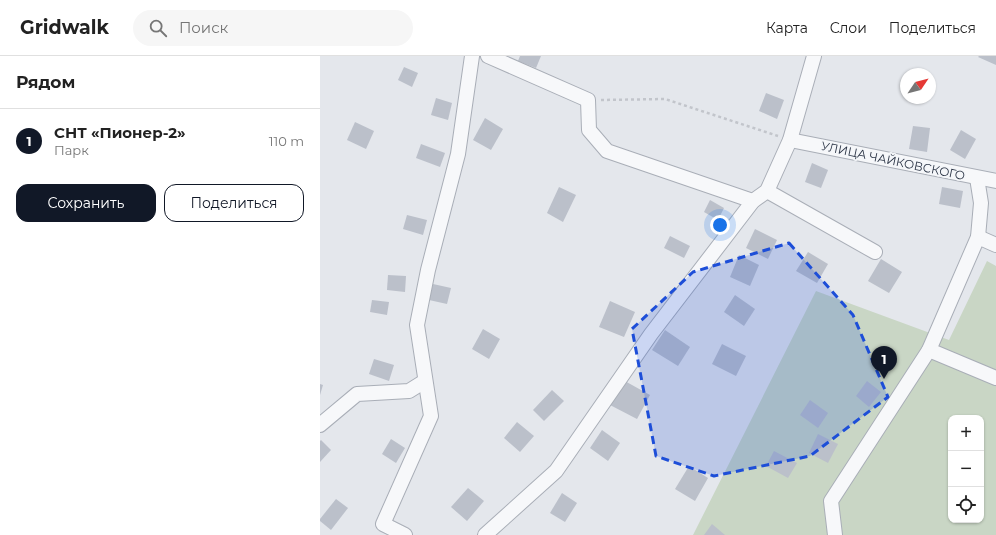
<!DOCTYPE html>
<html lang="ru">
<head>
<meta charset="utf-8">
<style>
	:root { --surface:#fff; --page:#f6f6f6; --text:#222; --muted:#767676; --line:#e0e0e0; --accent:#111827 }
	body { margin:0; font-family:Montserrat,sans-serif; background:var(--page); color:var(--text) }
	.controls { position:absolute; right:12px; bottom:12px; display:grid; overflow:hidden; border-radius:8px; box-shadow:0 1px 3px #0004 }
	.controls button { width:36px; height:36px; display:grid; place-items:center; padding:0; border:0; border-bottom:1px solid var(--line); background:var(--surface); color:var(--text); font:20px sans-serif }
	.compass { position:absolute; left:580px; top:12px; width:36px; height:36px; border-radius:50%; background:var(--surface); box-shadow:0 1px 3px #0004; rotate:55deg }
	.you { position:absolute; left:400px; top:169px; width:14px; height:14px; margin:-10px; border:3px solid #fff; border-radius:50%; background:#1a73e8; box-shadow:0 0 0 6px #1a73e833 }
	.badge { display:grid; place-items:center; width:26px; height:26px; border-radius:50%; background:var(--accent); color:#fff; font-size:13px; font-weight:700 }
	.pin { position:absolute; translate:-50% -33px; filter:drop-shadow(0 1px 2px #0008) }
	.pin::after { content:''; position:absolute; top:21px; width:14px; height:12px; background:inherit; clip-path:polygon(0 0,100% 0,50% 100%) }
	.list { margin:0; padding:0; list-style:none }
	h2 { display:flex; justify-content:space-between; align-items:center; height:52px; margin:0; padding:0 16px; font-size:17px }
	h2 small { font-size:13px; font-weight:400; color:var(--muted) }
	.list li { display:grid; grid-template-columns:26px 1fr auto; gap:12px; align-items:center; box-sizing:border-box; height:64px; padding:0 16px; border-top:1px solid var(--line) }
	.list b { display:block; font-size:15px; white-space:nowrap }
	.list p { margin:0; font-size:13px; white-space:nowrap; color:var(--muted) }
	.list em { font-size:13px; font-style:normal; color:var(--muted) }
	.actions { display:flex; gap:8px; padding:12px 16px }
	.actions a { flex:1; padding:9px 0; border:1px solid var(--accent); border-radius:12px; text-align:center; font-size:14px; color:var(--accent) }
	.actions .main { background:var(--accent); color:#fff }
	.icon { flex:none; width:22px; height:22px; fill:none; stroke:currentColor; stroke-width:2; stroke-linecap:round; stroke-linejoin:round }
	.map { position:relative; flex:none; width:676px; height:479px; overflow:hidden }
	header { display:flex; align-items:center; gap:24px; box-sizing:border-box; height:56px; padding:0 20px; background:var(--surface); border-bottom:1px solid var(--line) }
	header strong { font-size:19px }
	nav { display:flex; gap:22px; margin-inline-start:auto; font-size:14px }
	.search { width:280px; height:36px; background:var(--page); display:flex; align-items:center; gap:10px; box-sizing:border-box; padding:0 14px; border-radius:22px; color:var(--muted); font-size:15px }
	main { display:flex }
	aside { flex:1; background:var(--surface) }
	.map>svg:first-child { display:block }
</style>
</head>
<body>
<header>
<strong>Gridwalk</strong>
<div class="search"><svg class="icon" aria-label="search" viewBox="0 0 24 24"><circle cx="10" cy="10" r="6"/><path d="M15 15l6 6"/></svg>Поиск</div>
<nav><a>Карта</a><a>Слои</a><a>Поделиться</a></nav>
</header>
<main>
<aside>
<h2>Рядом<small></small></h2>
<ul class="list">
<li><span class="badge">1</span><div><b>СНТ «Пионер-2»</b><p>Парк</p></div><em>110 m</em></li>
</ul>
<div class="actions"><a class="main">Сохранить</a><a>Поделиться</a></div>
</aside>
<div class="map">
<svg width="676" height="479" viewBox="0 0 676 479">
	<rect width="100%" height="100%" fill="#e4e7ec"/>
	<path fill="#c9d6c5" fill-rule="evenodd" d="M 667,205 L 676,210 L 676,479 L 373,479 L 496,235 L 629,284 ZM 631,362 L 661,362 L 661,464 L 631,464 Z"/>
	<g fill="#bbc0ca">
		<path d="M 200,0 L 221,0 L 216,12 L 198,5 Z"/>
		<path d="M 659,0 L 676,0 L 676,9 L 658,1 Z"/>
		<path d="M 84,11 L 98,17 L 92,31 L 78,24 Z"/>
		<path d="M 446,37 L 464,44 L 457,63 L 439,55 Z"/>
		<path d="M 116,42 L 132,47 L 128,64 L 111,59 Z"/>
		<path d="M 165,62 L 183,73 L 171,94 L 153,84 Z"/>
		<path d="M 35,66 L 54,75 L 46,93 L 27,84 Z"/>
		<path d="M 593,70 L 610,72 L 607,96 L 589,93 Z"/>
		<path d="M 641,74 L 656,83 L 645,103 L 630,94 Z"/>
		<path d="M 101,88 L 125,97 L 120,111 L 96,102 Z"/>
		<path d="M 492,107 L 508,114 L 501,132 L 485,126 Z"/>
		<path d="M 239,131 L 256,139 L 243,166 L 227,157 Z"/>
		<path d="M 622,131 L 643,135 L 640,152 L 619,148 Z"/>
		<path d="M 390,144 L 404,152 L 398,164 L 384,156 Z"/>
		<path d="M 87,159 L 107,164 L 103,179 L 83,173 Z"/>
		<path d="M 435,173 L 457,184 L 448,203 L 426,192 Z"/>
		<path d="M 350,180 L 370,190 L 364,202 L 344,192 Z"/>
		<path d="M 488,196 L 508,208 L 497,227 L 476,215 Z"/>
		<path d="M 419,199 L 439,209 L 430,230 L 410,221 Z"/>
		<path d="M 561,203 L 582,216 L 569,237 L 548,225 Z"/>
		<path d="M 68,219 L 86,220 L 85,236 L 67,234 Z"/>
		<path d="M 113,228 L 131,232 L 127,248 L 109,244 Z"/>
		<path d="M 415,239 L 435,253 L 424,270 L 404,256 Z"/>
		<path d="M 52,244 L 69,246 L 67,259 L 50,256 Z"/>
		<path d="M 290,245 L 315,256 L 304,281 L 279,271 Z"/>
		<path d="M 163,273 L 180,283 L 169,303 L 152,293 Z"/>
		<path d="M 345,274 L 370,291 L 358,310 L 332,294 Z"/>
		<path d="M 402,288 L 426,300 L 416,320 L 392,308 Z"/>
		<path d="M 54,303 L 74,309 L 69,325 L 49,318 Z"/>
		<path d="M 303,324 L 330,339 L 317,363 L 290,349 Z"/>
		<path d="M 547,325 L 561,336 L 549,351 L 536,340 Z"/>
		<path d="M 0,328 L 3,329 L 0,339 Z"/>
		<path d="M 232,334 L 244,345 L 224,365 L 213,354 Z"/>
		<path d="M 490,344 L 508,357 L 498,372 L 480,359 Z"/>
		<path d="M 197,366 L 214,380 L 200,396 L 184,382 Z"/>
		<path d="M 282,374 L 300,387 L 288,405 L 270,392 Z"/>
		<path d="M 498,378 L 518,388 L 508,407 L 489,397 Z"/>
		<path d="M 71,383 L 85,392 L 76,407 L 62,398 Z"/>
		<path d="M 1,384 L 11,394 L 0,406 L 0,385 Z"/>
		<path d="M 454,395 L 477,407 L 468,422 L 446,410 Z"/>
		<path d="M 369,410 L 388,422 L 375,445 L 355,433 Z"/>
		<path d="M 148,432 L 164,445 L 147,465 L 131,451 Z"/>
		<path d="M 242,437 L 257,447 L 245,466 L 230,457 Z"/>
		<path d="M 16,443 L 28,452 L 11,474 L 0,465 L 0,463 Z"/>
		<path d="M 392,468 L 405,479 L 384,479 Z"/>
	</g>
	<g fill="none" stroke-linecap="round" stroke-linejoin="round">
		<g stroke="#a9aeb7" stroke-width="16">
			<g id="minor">
				<path d="M 168,0 L 268,44 L 269,74 L 287,95 L 433,145"/>
				<path d="M 470,84 L 676,125"/>
				<path d="M 447,135 L 555,196"/>
				<path d="M 658,181 L 676,189"/>
				<path d="M 609,294 L 676,322"/>
				<path d="M 0,369 L 37,338 L 89,335 L 105,325"/>
				<path d="M 85,479 L 63,468 L 111,360 L 97,269 L 108,214 L 138,98 L 152,0"/>
				<path d="M 165,479 L 236,415 L 331,278 L 433,145 L 447,135 L 470,84 L 494,0"/>
				<path d="M 515,479 L 511,445 L 609,294 L 658,181 L 661,147 L 657,122"/>
			</g>
		</g>
		<path stroke="#c2c5cb" stroke-width="2.5" stroke-dasharray="3 3" stroke-linecap="butt" d="M 281,44 L 345,43 L 458,80"/>
		<use href="#minor" stroke="#f7f8fa" stroke-width="14"/>
	</g>
	<path fill="#1d4ed8" fill-opacity="0.2" stroke="#1d4ed8" stroke-width="3" stroke-dasharray="8 5" stroke-linejoin="round" d="M 469,187 L 533,259 L 568,341 L 490,400 L 394,420 L 336,400 L 312,273 L 373,216 Z"/>
	<g text-anchor="middle" stroke-width="3.5" stroke-linejoin="round" paint-order="stroke">
		<g font-size="12" fill="#2b3445" stroke="#f4f6f9">
			<text transform="translate(573 105) rotate(12)" y="4">УЛИЦА ЧАЙКОВСКОГО</text>
		</g>
	</g>
</svg>
<div class="controls">
<button>+</button>
<button>−</button>
<button><svg class="icon" aria-label="locate" viewBox="0 0 24 24"><circle cx="12" cy="12" r="6"/><path d="M12 2v4M12 18v4M2 12h4M18 12h4"/></svg></button>
</div>
<svg class="compass" viewBox="-18 -18 36 36"><path d="M0-13l5 13h-10z" fill="#e53935"/><path d="M0 13l5-13h-10z" fill="#767676"/></svg>
<div class="you"></div>
<div class="pin badge" style="left:564px;top:323px">1</div>
</div>
</main>
</body>
</html>
